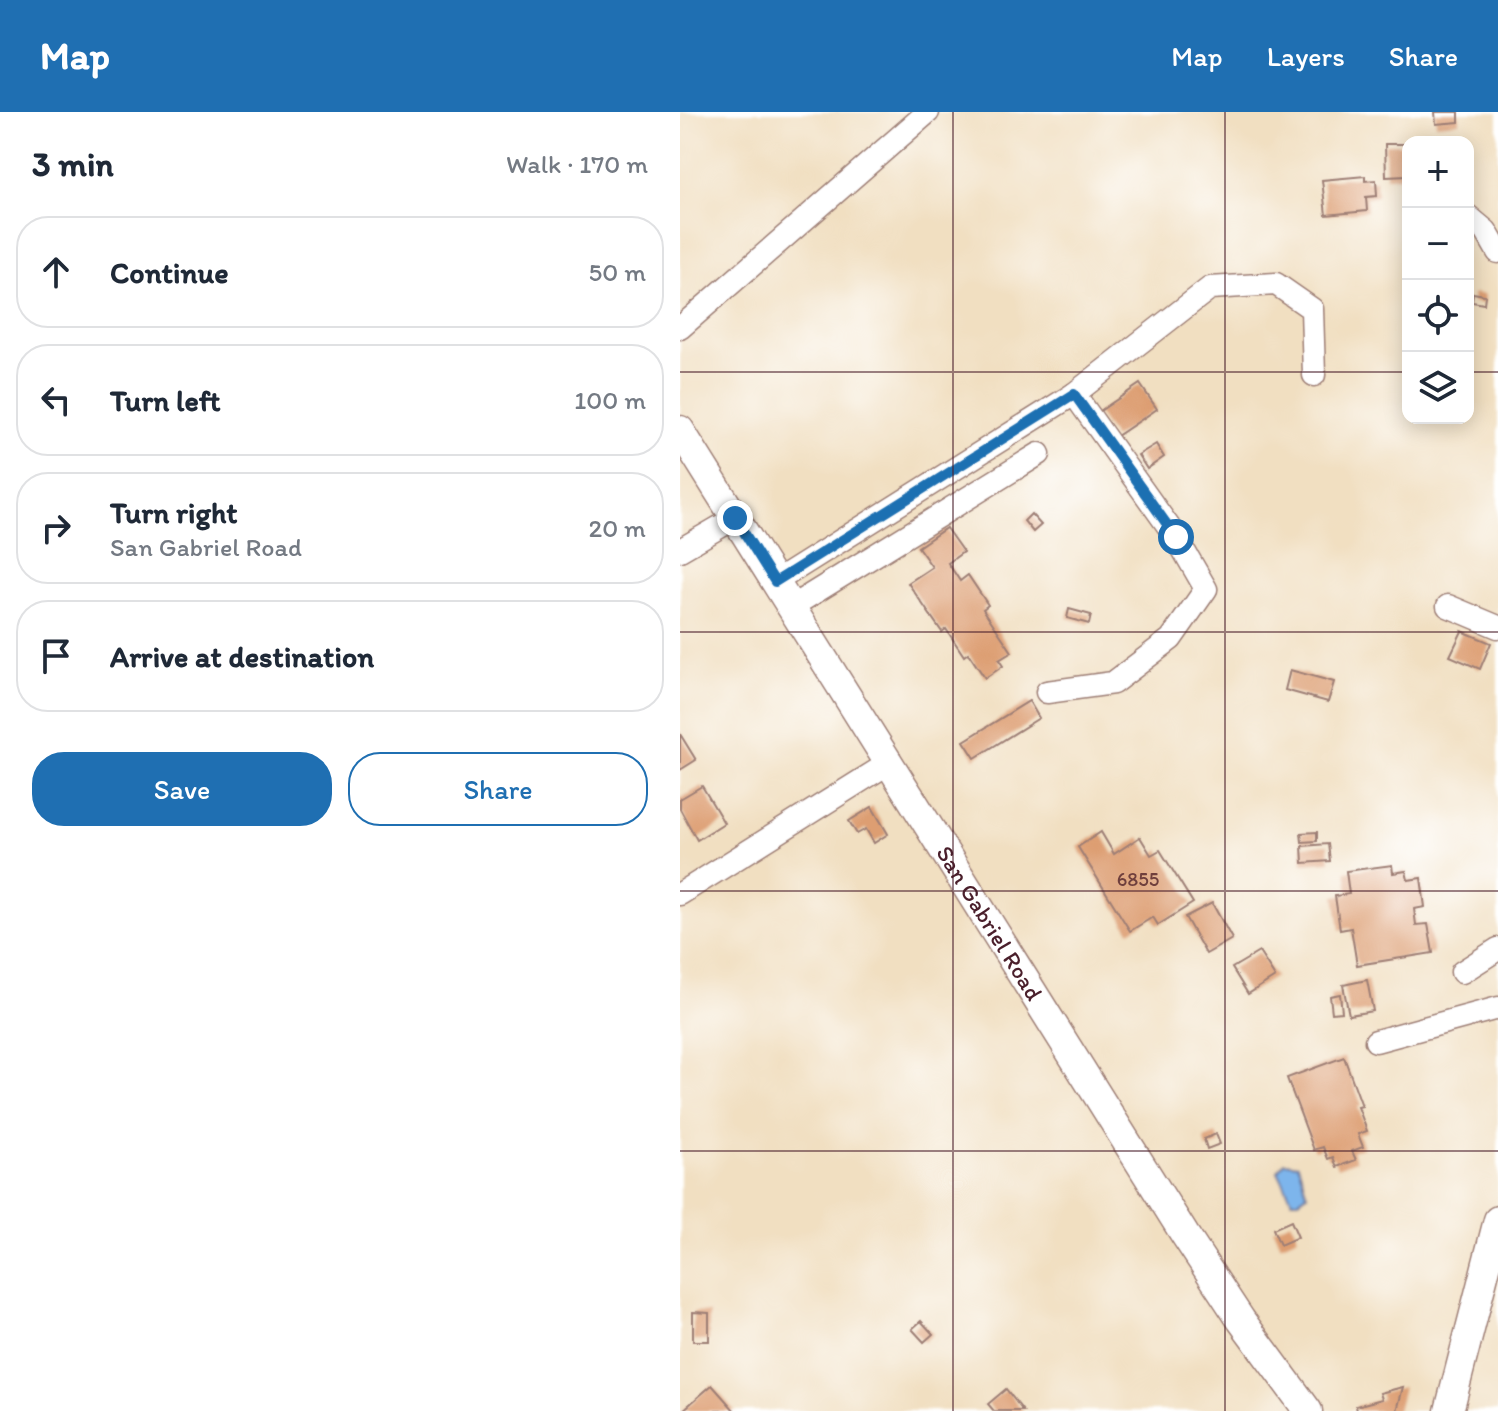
<!DOCTYPE html>
<html lang="en">
<head>
<meta charset="utf-8">
<style>
	:root { --surface:#fff; --page:#f6f6f7; --text:#1f2937; --muted:#747a83; --line:#e0e1e3; --accent:#1f6fb2 }
	body { margin:0; font-family:Itim,sans-serif; background:var(--page); color:var(--text) }
	.controls { position:absolute; right:24px; top:24px; display:grid; overflow:hidden; border-radius:16px; box-shadow:0 4px 20px #0003 }
	.controls button { width:72px; height:72px; display:grid; place-items:center; padding:0; border:0; border-bottom:2px solid var(--line); background:var(--surface); color:var(--text); font:40px sans-serif }
	.stop { position:absolute; width:24px; height:24px; margin:-18px; border:6px solid #1f6fb2; border-radius:50%; background:#fff }
	.stop.end { background:#1f6fb2; border-color:#fff; box-shadow:0 2px 8px #0008 }
	.list { margin:0; padding:0; list-style:none }
	h2 { display:flex; justify-content:space-between; align-items:center; height:104px; margin:0; padding:0 32px; font-size:34px }
	h2 small { font-size:26px; font-weight:400; color:var(--muted) }
	.list li { display:grid; grid-template-columns:52px 1fr auto; gap:24px; align-items:center; box-sizing:border-box; height:112px; margin:0 16px 16px; padding:0 16px; border:2px solid var(--line); border-radius:32px }
	.list b { display:block; font-size:30px; white-space:nowrap }
	.list p { margin:0; font-size:26px; white-space:nowrap; color:var(--muted) }
	.list em { font-size:26px; font-style:normal; color:var(--muted) }
	.actions { display:flex; gap:16px; padding:24px 32px }
	.actions a { flex:1; padding:18px 0; border:2px solid var(--accent); border-radius:32px; text-align:center; font-size:28px; color:var(--accent) }
	.actions .main { background:var(--accent); color:#fff }
	.icon { flex:none; width:44px; height:44px; fill:none; stroke:currentColor; stroke-width:2; stroke-linecap:round; stroke-linejoin:round }
	.map { position:relative; flex:none; width:818px; height:1299px; overflow:hidden }
	header { display:flex; align-items:center; gap:48px; box-sizing:border-box; height:112px; padding:0 40px; background:var(--accent); color:#fff }
	header strong { font-size:38px }
	nav { display:flex; gap:44px; margin-inline-start:auto; font-size:28px }
	main { display:flex }
	aside { flex:1; background:var(--surface) }
	.map>svg:first-child { display:block }
</style>
</head>
<body>
<header>
<strong>Map</strong>
<nav><a>Map</a><a>Layers</a><a>Share</a></nav>
</header>
<main>
<aside>
<h2>3 min<small>Walk · 170 m</small></h2>
<ul class="list">
<li><svg class="icon" aria-label="ahead" viewBox="0 0 24 24"><path d="M12 20V5M6 11l6-6 6 6"/></svg><div><b>Continue</b></div><em>50 m</em></li>
<li><svg class="icon" aria-label="left" viewBox="0 0 24 24"><path d="M17 20v-9H6M10 6l-5 5 5 5"/></svg><div><b>Turn left</b></div><em>100 m</em></li>
<li><svg class="icon" aria-label="right" viewBox="0 0 24 24"><path d="M7 20v-9h11M14 6l5 5-5 5"/></svg><div><b>Turn right</b><p>San Gabriel Road</p></div><em>20 m</em></li>
<li><svg class="icon" aria-label="arrive" viewBox="0 0 24 24"><path d="M6 21V4h12l-3 4 3 4H6"/></svg><div><b>Arrive at destination</b></div></li>
</ul>
<div class="actions"><a class="main">Save</a><a>Share</a></div>
</aside>
<div class="map">
<svg width="818" height="1299" viewBox="0 0 818 1299">
	<rect width="100%" height="100%" fill="#fff"/>
	<filter id="ink" filterUnits="userSpaceOnUse"><feTurbulence type="fractalNoise" baseFrequency=".0125" numOctaves="2"/><feDisplacementMap in="SourceGraphic" scale="16" xChannelSelector="R" yChannelSelector="G"/><feConvolveMatrix kernelMatrix="1 2 1 2 8 2 1 2 1" color-interpolation-filters="sRGB"/></filter>
	<filter id="wash" filterUnits="userSpaceOnUse"><feTurbulence type="fractalNoise" baseFrequency=".006" numOctaves="4" result="noise"/><feDisplacementMap in="SourceGraphic" scale="32" xChannelSelector="R" yChannelSelector="G"/><feGaussianBlur stdDeviation="1.8" result="paint"/><feColorMatrix in="noise" values="0 0 0 0 0 0 0 0 0 0 0 0 0 0 0 0 0 1.4 0 .05"/><feComposite in="paint" operator="in"/></filter>
	<g filter="url(#wash)">
		<rect width="100%" height="100%" fill="#f1dfc1"/>
		<path fill="#7db5ec" stroke="#646a8c" stroke-width="2" d="M 605,1050 L 618,1052 L 627,1082 L 619,1088 L 612,1088 L 598,1059 Z"/>
		<g id="blocks">
			<g fill="#dd9e72">
				<path d="M 755,0 L 779,0 L 779,10 L 756,12 Z"/>
				<path d="M 705,32 L 728,32 L 728,64 L 706,65 Z"/>
				<path d="M 685,64 L 685,69 L 696,68 L 697,84 L 686,85 L 687,99 L 646,103 L 642,68 Z"/>
				<path d="M 793,181 L 805,183 L 804,192 L 792,190 Z"/>
				<path d="M 460,272 L 477,297 L 434,326 L 417,301 Z"/>
				<path d="M 476,332 L 484,345 L 467,357 L 458,343 Z"/>
				<path d="M 351,402 L 361,413 L 353,420 L 344,409 Z"/>
				<path d="M 266,416 L 283,440 L 268,451 L 280,469 L 288,463 L 308,493 L 303,497 L 332,540 L 319,548 L 323,554 L 305,566 L 288,541 L 284,544 L 266,517 L 262,520 L 228,471 L 252,455 L 238,435 Z"/>
				<path d="M 389,497 L 411,503 L 409,512 L 387,506 Z"/>
				<path d="M 782,519 L 811,531 L 800,557 L 770,544 Z"/>
				<path d="M 610,558 L 654,570 L 648,590 L 605,578 Z"/>
				<path d="M 349,589 L 359,606 L 295,646 L 284,629 Z"/>
				<path d="M 0,622 L 16,648 L 0,658 Z"/>
				<path d="M 22,674 L 44,711 L 17,728 L 0,697 L 0,687 Z"/>
				<path d="M 192,695 L 208,722 L 194,731 L 186,717 L 177,722 L 169,709 Z"/>
				<path d="M 421,720 L 434,742 L 460,725 L 471,743 L 480,738 L 513,791 L 478,813 L 473,805 L 450,819 L 398,735 Z"/>
				<path d="M 637,720 L 637,729 L 622,730 L 621,721 Z"/>
				<path d="M 648,732 L 650,749 L 623,751 L 622,734 Z"/>
				<path d="M 712,753 L 713,761 L 726,759 L 728,768 L 741,766 L 745,795 L 734,797 L 736,813 L 748,812 L 753,841 L 677,853 L 671,816 L 660,818 L 655,784 L 669,782 L 666,759 Z"/>
				<path d="M 532,791 L 552,827 L 526,842 L 505,805 Z"/>
				<path d="M 579,840 L 595,865 L 568,882 L 552,856 Z"/>
				<path d="M 687,868 L 693,899 L 669,903 L 663,873 Z"/>
				<path d="M 660,882 L 662,900 L 652,901 L 650,884 Z"/>
				<path d="M 664,945 L 682,994 L 678,995 L 687,1019 L 678,1022 L 683,1035 L 672,1039 L 676,1048 L 657,1055 L 653,1045 L 648,1047 L 643,1035 L 634,1038 L 607,966 Z"/>
				<path d="M 536,1022 L 540,1032 L 527,1037 L 524,1027 Z"/>
				<path d="M 611,1109 L 618,1125 L 600,1133 L 593,1117 Z"/>
				<path d="M 13,1200 L 29,1201 L 29,1229 L 13,1229 Z"/>
				<path d="M 241,1209 L 253,1222 L 244,1230 L 232,1217 Z"/>
				<path d="M 32,1273 L 55,1299 L 2,1299 Z"/>
				<path d="M 723,1275 L 717,1299 L 677,1299 L 676,1294 L 702,1287 L 700,1281 Z"/>
				<path d="M 326,1277 L 343,1299 L 314,1299 L 308,1292 Z"/>
			</g>
		</g>
	</g>
	<g filter="url(#ink)">
		<use href="#blocks" fill-opacity="0" stroke="#9e7f76" stroke-width="2"/>
		<g fill="none" stroke-linecap="round" stroke-linejoin="round">
			<g stroke="#9e7f76" stroke-width="25">
				<g id="minor">
					<path d="M 788,104 L 806,119 L 818,140"/>
					<path d="M 0,216 L 248,0"/>
					<path d="M 394,282 L 530,176 L 596,172 L 632,197 L 634,263"/>
					<path d="M 0,438 L 55,406"/>
					<path d="M 95,470 L 394,282 L 496,425 L 526,477 L 491,527 L 433,571 L 367,580"/>
					<path d="M 768,494 L 818,515"/>
					<path d="M 111,495 L 359,342"/>
					<path d="M 0,782 L 209,651"/>
					<path d="M 782,860 L 818,837"/>
					<path d="M 696,929 L 818,896"/>
				</g>
			</g>
			<g stroke="#9e7f76" stroke-width="31">
				<g id="tertiary">
					<path id="s1" d="M 0,318 L 505,1123 L 561,1208 L 628,1299"/>
					<path d="M 769,1299 L 818,1108"/>
				</g>
			</g>
			<use href="#minor" stroke="#fff" stroke-width="22"/>
			<use href="#tertiary" stroke="#fff" stroke-width="28"/>
		</g>
	</g>
	<g fill="none" stroke-linecap="round" stroke-linejoin="round" filter="url(#ink)">
		<path stroke="#1f6fb2" stroke-width="10" d="M 55,406 L 95,470 L 394,282 L 496,425"/>
	</g>
	<path fill="none" stroke="#4a1f2b" stroke-width="2" stroke-opacity="0.55" d="M 273,0 L 273,1299M 545,0 L 545,1299M 0,260 L 728,260M 788,260 L 818,260M 0,520 L 818,520M 0,779 L 818,779M 0,1039 L 818,1039"/>
	<g text-anchor="middle" stroke-width="6" stroke-linejoin="round" paint-order="stroke">
		<g font-size="20" fill="#6f3f3d">
			<text x="458" y="774">6855</text>
		</g>
		<g font-size="24" fill="#4a1f2b" stroke="#fff">
			<text dy="8" stroke="none"><textPath href="#s1" startOffset="582">San Gabriel Road</textPath></text>
		</g>
	</g>
</svg>
<div class="controls">
<button>+</button>
<button>−</button>
<button><svg class="icon" aria-label="locate" viewBox="0 0 24 24"><circle cx="12" cy="12" r="6"/><path d="M12 2v4M12 18v4M2 12h4M18 12h4"/></svg></button>
<button><svg class="icon" aria-label="layers" viewBox="0 0 24 24"><path d="M12 4l9 5-9 5-9-5zM3 14l9 5 9-5"/></svg></button>
</div>
<div class="stop" style="left:496px;top:425px"></div>
<div class="stop end" style="left:55px;top:406px"></div>
</div>
</main>
</body>
</html>
